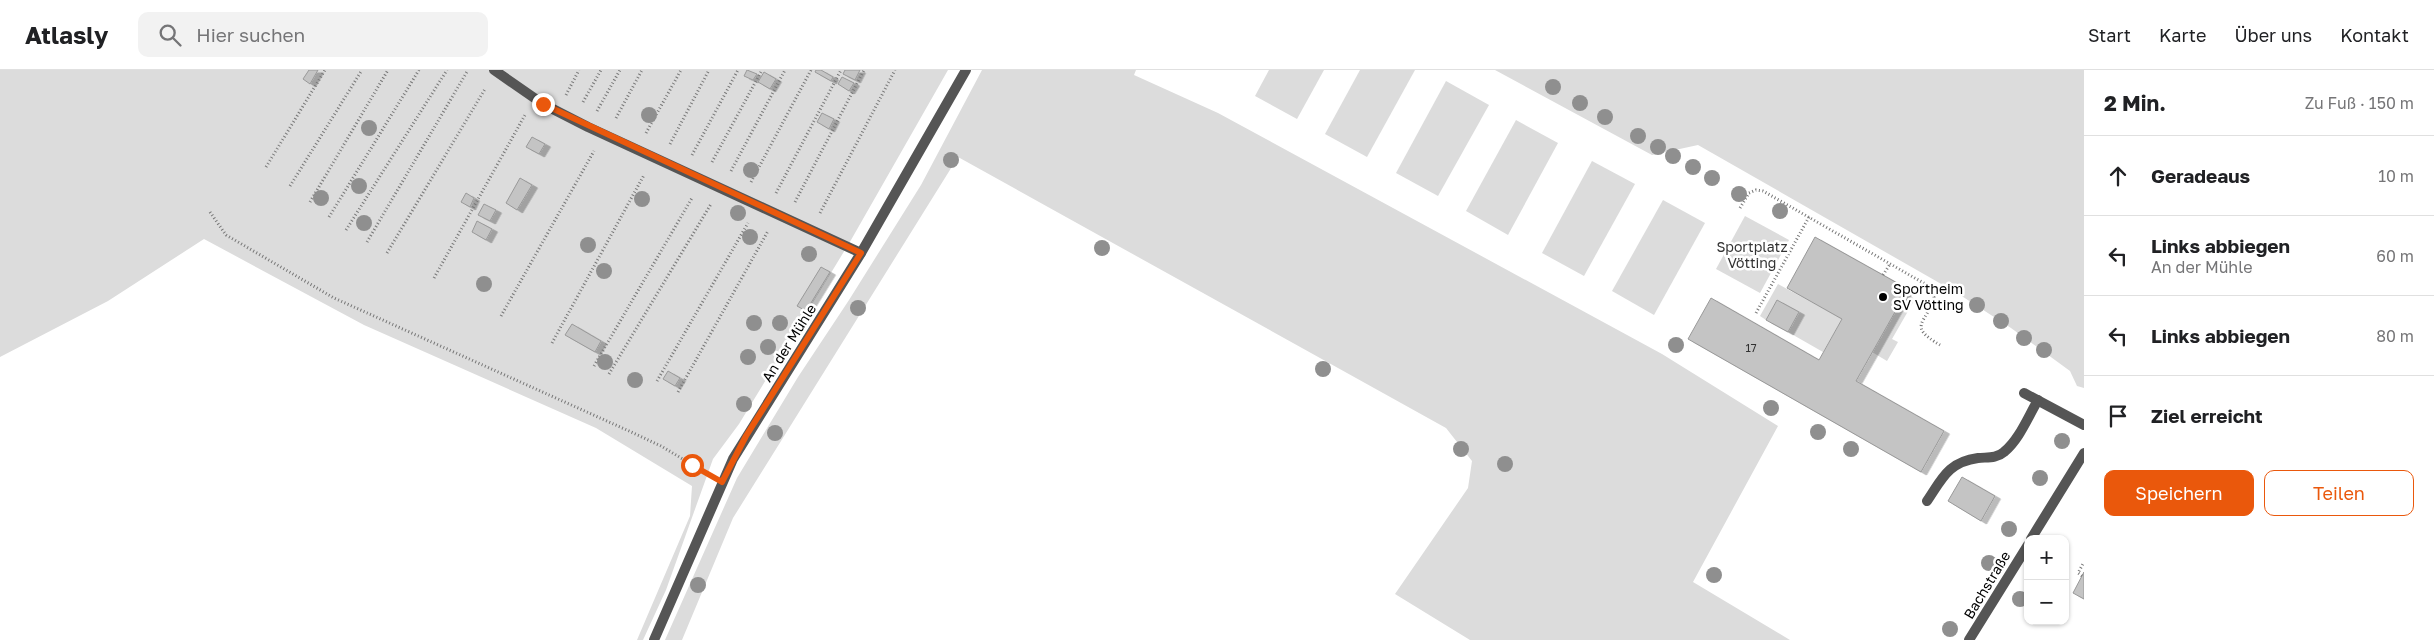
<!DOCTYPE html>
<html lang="de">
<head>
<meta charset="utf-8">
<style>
	:root { --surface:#fff; --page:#f2f2f2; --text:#202124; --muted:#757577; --line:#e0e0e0; --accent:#ea580c }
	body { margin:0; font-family:"Golos Text",sans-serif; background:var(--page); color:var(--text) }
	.controls { position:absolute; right:15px; bottom:15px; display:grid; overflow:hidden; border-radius:10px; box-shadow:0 1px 4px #0004 }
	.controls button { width:45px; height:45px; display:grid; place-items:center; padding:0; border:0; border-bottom:1px solid var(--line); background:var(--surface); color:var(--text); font:25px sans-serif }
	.stop { position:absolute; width:15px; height:15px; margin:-11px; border:4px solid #ea580c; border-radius:50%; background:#fff }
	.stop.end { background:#ea580c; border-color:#fff; box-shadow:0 1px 5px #0008 }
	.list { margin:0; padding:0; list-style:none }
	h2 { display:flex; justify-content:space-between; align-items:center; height:65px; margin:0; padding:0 20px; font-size:21px }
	h2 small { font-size:16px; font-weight:400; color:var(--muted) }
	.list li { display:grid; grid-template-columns:32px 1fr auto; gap:15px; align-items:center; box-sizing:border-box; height:80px; padding:0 20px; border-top:1px solid var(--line) }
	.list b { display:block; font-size:19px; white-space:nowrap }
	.list p { margin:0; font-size:16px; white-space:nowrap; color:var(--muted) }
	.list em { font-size:16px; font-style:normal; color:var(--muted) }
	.actions { display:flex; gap:10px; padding:15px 20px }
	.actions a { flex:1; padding:11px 0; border:1px solid var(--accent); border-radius:10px; text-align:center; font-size:18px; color:var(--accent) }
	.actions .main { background:var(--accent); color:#fff }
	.icon { flex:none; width:28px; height:28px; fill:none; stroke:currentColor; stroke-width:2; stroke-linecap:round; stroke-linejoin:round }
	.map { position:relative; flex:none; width:2084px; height:570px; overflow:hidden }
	header { display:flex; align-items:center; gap:30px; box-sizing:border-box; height:70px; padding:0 25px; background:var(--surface); border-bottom:1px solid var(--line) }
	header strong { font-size:24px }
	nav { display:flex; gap:28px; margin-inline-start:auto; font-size:18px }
	.search { width:350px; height:45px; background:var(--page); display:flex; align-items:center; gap:12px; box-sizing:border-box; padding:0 18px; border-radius:10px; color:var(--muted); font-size:19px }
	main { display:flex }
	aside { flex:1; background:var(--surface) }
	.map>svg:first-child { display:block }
</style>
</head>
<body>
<header>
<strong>Atlasly</strong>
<div class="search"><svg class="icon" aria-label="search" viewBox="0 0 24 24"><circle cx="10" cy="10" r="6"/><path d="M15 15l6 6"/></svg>Hier suchen</div>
<nav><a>Start</a><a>Karte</a><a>Über uns</a><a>Kontakt</a></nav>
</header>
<main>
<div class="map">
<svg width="2084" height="570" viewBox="0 0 2084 570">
	<defs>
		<filter id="shadow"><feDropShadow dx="5.5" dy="3" stdDeviation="0" flood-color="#0004"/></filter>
	</defs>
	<rect width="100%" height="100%" fill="#fff"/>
	<g fill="#dcdcdc">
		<path d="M 0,0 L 948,0 L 851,170 L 739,354 L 713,389 L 666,520 L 643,570 L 637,570 L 690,446 L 692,416 L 596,358 L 364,255 L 204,169 L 108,231 L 0,287 Z"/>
		<path d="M 982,0 L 1136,0 L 1134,5 L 1218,43 L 1662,284 L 1778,356 L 1693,512 L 1790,570 L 1470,570 L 1395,524 L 1468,418 L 1472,391 L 1446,358 L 958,87 L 733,448 L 682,570 L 665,570 L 737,408 L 798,307 L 849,230 L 921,115 Z"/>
		<path d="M 1269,0 L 1324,0 L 1297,49 L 1255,26 Z"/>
		<path d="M 1360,0 L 1415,0 L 1367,87 L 1325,64 Z"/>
		<path d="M 1495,0 L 2084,0 L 2084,318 L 2077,316 L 2070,301 L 2011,258 L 1957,223 L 1698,75 L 1652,85 Z"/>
		<path d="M 1446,11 L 1489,35 L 1438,126 L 1396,103 Z"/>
		<path d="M 1516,50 L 1558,73 L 1508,165 L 1466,141 Z"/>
		<path d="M 1592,91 L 1635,114 L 1584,206 L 1542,183 Z"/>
		<path d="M 1663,130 L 1705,153 L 1654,245 L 1612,221 Z"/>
		<path d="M 1745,146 L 1789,170 L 1760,223 L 1716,199 Z"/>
		<path d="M 1778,214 L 1842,249 L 1823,282 L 1788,262 L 1799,242 L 1777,230 L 1766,250 L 1760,246 Z"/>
		<path d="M 1905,223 L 1915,229 L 1892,269 L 1898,272 L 1887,291 L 1872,282 Z"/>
	</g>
	<g fill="#c4c4c4" stroke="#999" filter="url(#shadow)">
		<path d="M 309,0 L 318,0 L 310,14 L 303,9 Z"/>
		<path d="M 747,0 L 757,4 L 753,10 L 744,6 Z"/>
		<path d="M 816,0 L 821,0 L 833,7 L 831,11 L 815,2 Z"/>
		<path d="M 845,0 L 860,0 L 855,10 L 843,4 Z"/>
		<path d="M 764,2 L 776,9 L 770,19 L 758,12 Z"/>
		<path d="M 842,7 L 854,13 L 849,21 L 838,14 Z"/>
		<path d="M 822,43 L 834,49 L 829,59 L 817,52 Z"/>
		<path d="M 532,67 L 545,74 L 539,84 L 526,77 Z"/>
		<path d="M 520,108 L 532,115 L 517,140 L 506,133 Z"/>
		<path d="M 466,123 L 474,128 L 470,137 L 461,132 Z"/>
		<path d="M 484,134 L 496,140 L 490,151 L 478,145 Z"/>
		<path d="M 477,151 L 492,159 L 486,170 L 472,162 Z"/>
		<path d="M 1815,167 L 1908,219 L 1856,311 L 1944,361 L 1921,402 L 1688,269 L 1711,228 L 1819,290 L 1842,249 L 1787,218 Z"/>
		<path d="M 821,197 L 830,202 L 806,241 L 797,236 Z"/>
		<path d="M 1777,230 L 1799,242 L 1788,262 L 1766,250 Z"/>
		<path d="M 572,254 L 601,271 L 595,282 L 565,265 Z"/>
		<path d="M 668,301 L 680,308 L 675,316 L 663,309 Z"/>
		<path d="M 1962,407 L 1995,426 L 1981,451 L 1948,431 Z"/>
		<path d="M 2084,502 L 2084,529 L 2073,523 Z"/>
	</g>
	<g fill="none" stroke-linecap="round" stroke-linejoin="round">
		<g stroke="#777" stroke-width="3" stroke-dasharray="1 2.5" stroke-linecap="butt">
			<path d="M 566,25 L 579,0"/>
			<path d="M 583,32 L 601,0"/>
			<path d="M 597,41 L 620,0"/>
			<path d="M 616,48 L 642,0"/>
			<path d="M 646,63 L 681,0"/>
			<path d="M 670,74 L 709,0"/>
			<path d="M 692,85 L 738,0"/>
			<path d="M 712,92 L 762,0"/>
			<path d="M 266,97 L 325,0"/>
			<path d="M 731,101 L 785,0"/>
			<path d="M 751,112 L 811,0"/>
			<path d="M 290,116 L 362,0"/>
			<path d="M 776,123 L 841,0"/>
			<path d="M 310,132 L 388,0"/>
			<path d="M 795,132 L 864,0"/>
			<path d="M 1740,138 L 1749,123 L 1756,120 L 1763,121 L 1927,215 L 1934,227 C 1927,254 1906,255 1940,275"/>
			<path d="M 210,142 L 226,165 L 334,228 L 629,361 L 661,376 L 706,403"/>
			<path d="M 820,143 L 895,0"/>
			<path d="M 329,147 L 419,0"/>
			<path d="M 346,160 L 447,0"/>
			<path d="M 367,172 L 468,0"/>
			<path d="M 387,183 L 485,19"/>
			<path d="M 1883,205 L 1890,194"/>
			<path d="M 434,208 L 525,45"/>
			<path d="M 1756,243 L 1809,147"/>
			<path d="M 501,246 L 594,81"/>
			<path d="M 552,273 L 644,105"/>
			<path d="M 594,296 L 692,128"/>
			<path d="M 609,304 L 711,134"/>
			<path d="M 657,311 L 748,153"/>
			<path d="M 678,322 L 768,161"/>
			<path d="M 2082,506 L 2078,503 L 2084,492"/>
		</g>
		<g stroke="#555" stroke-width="10">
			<path d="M 494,0 L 543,34 L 588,57 L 861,183"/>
			<path d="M 2024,323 L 2084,355"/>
			<path d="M 1927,431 C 1942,409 1948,392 1978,388 C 1987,387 1996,389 2004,382 C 2019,370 2028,347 2038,330"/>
			<path d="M 2031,469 L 2084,383"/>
			<path d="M 1969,570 L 2028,475"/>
		</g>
		<path stroke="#555" stroke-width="10" d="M 654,570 L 733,389 L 861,183 L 966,0"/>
	</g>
	<g fill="#8f8f8f">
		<circle cx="1553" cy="17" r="8"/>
		<circle cx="1580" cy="33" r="8"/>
		<circle cx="649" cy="45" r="8"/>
		<circle cx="1605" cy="47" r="8"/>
		<circle cx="369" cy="58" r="8"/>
		<circle cx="1638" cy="66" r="8"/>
		<circle cx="1658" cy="77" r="8"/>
		<circle cx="1673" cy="86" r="8"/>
		<circle cx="951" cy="90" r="8"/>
		<circle cx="1693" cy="97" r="8"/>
		<circle cx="751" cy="100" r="8"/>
		<circle cx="1712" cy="108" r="8"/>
		<circle cx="359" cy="116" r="8"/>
		<circle cx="1739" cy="124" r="8"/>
		<circle cx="321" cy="128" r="8"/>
		<circle cx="642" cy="129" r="8"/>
		<circle cx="1780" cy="141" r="8"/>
		<circle cx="738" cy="143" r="8"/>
		<circle cx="364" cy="153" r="8"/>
		<circle cx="750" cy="167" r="8"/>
		<circle cx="588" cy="175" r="8"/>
		<circle cx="1102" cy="178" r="8"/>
		<circle cx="809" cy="184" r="8"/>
		<circle cx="604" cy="201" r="8"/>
		<circle cx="484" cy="214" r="8"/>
		<circle cx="1977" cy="235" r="8"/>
		<circle cx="858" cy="238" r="8"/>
		<circle cx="2001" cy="251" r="8"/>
		<circle cx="754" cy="253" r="8"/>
		<circle cx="780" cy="253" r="8"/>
		<circle cx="2024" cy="268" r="8"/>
		<circle cx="1676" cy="275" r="8"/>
		<circle cx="768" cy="277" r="8"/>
		<circle cx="2044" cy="280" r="8"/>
		<circle cx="748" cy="287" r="8"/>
		<circle cx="605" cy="292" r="8"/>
		<circle cx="1323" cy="299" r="8"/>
		<circle cx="635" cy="310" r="8"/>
		<circle cx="744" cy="334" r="8"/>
		<circle cx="1771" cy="338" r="8"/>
		<circle cx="1818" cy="362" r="8"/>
		<circle cx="775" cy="363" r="8"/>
		<circle cx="2062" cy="371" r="8"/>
		<circle cx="1461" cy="379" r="8"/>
		<circle cx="1851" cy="379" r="8"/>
		<circle cx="1505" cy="394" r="8"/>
		<circle cx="2040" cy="408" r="8"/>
		<circle cx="2009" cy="459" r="8"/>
		<circle cx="1989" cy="493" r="8"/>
		<circle cx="1714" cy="505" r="8"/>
		<circle cx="698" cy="515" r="8"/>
		<circle cx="2020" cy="529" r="8"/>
		<circle cx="1950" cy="559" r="8"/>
	</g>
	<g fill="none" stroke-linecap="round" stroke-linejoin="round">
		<path stroke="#ea580c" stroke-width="6" d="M 543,34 L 861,183 L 746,366 L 722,412 L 692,395"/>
	</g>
	<circle fill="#000" stroke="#fff" stroke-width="2" cx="1883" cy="227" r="5"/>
	<g text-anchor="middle" stroke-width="5" stroke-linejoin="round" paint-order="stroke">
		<g font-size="11" fill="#313131">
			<text x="1751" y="282">17</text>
		</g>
		<g font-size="14" fill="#333" stroke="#fff">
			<text x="1752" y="182">Sportplatz<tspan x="1752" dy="16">Vötting</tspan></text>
		</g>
		<g font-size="14" fill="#000" stroke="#fff" text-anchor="start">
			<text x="1893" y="224">Sportheim<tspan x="1893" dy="16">SV Vötting</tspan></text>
		</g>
		<g font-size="14" fill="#000" stroke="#fff">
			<text transform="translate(789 273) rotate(-58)" y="5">An der Mühle</text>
			<text transform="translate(1987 515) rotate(-59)" y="5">Bachstraße</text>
		</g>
	</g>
</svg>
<div class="controls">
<button>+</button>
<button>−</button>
</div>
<div class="stop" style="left:692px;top:395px"></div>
<div class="stop end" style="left:543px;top:34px"></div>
</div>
<aside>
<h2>2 Min.<small>Zu Fuß · 150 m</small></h2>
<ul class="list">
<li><svg class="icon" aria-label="ahead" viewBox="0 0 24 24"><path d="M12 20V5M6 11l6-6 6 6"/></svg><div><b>Geradeaus</b></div><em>10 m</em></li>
<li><svg class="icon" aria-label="left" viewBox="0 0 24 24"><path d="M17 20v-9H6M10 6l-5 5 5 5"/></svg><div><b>Links abbiegen</b><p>An der Mühle</p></div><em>60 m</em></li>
<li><svg class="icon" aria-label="left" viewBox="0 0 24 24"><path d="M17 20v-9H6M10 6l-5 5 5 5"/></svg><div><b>Links abbiegen</b></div><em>80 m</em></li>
<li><svg class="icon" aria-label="arrive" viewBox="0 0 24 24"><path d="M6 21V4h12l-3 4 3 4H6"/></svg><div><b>Ziel erreicht</b></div></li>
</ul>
<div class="actions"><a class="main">Speichern</a><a>Teilen</a></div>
</aside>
</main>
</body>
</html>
